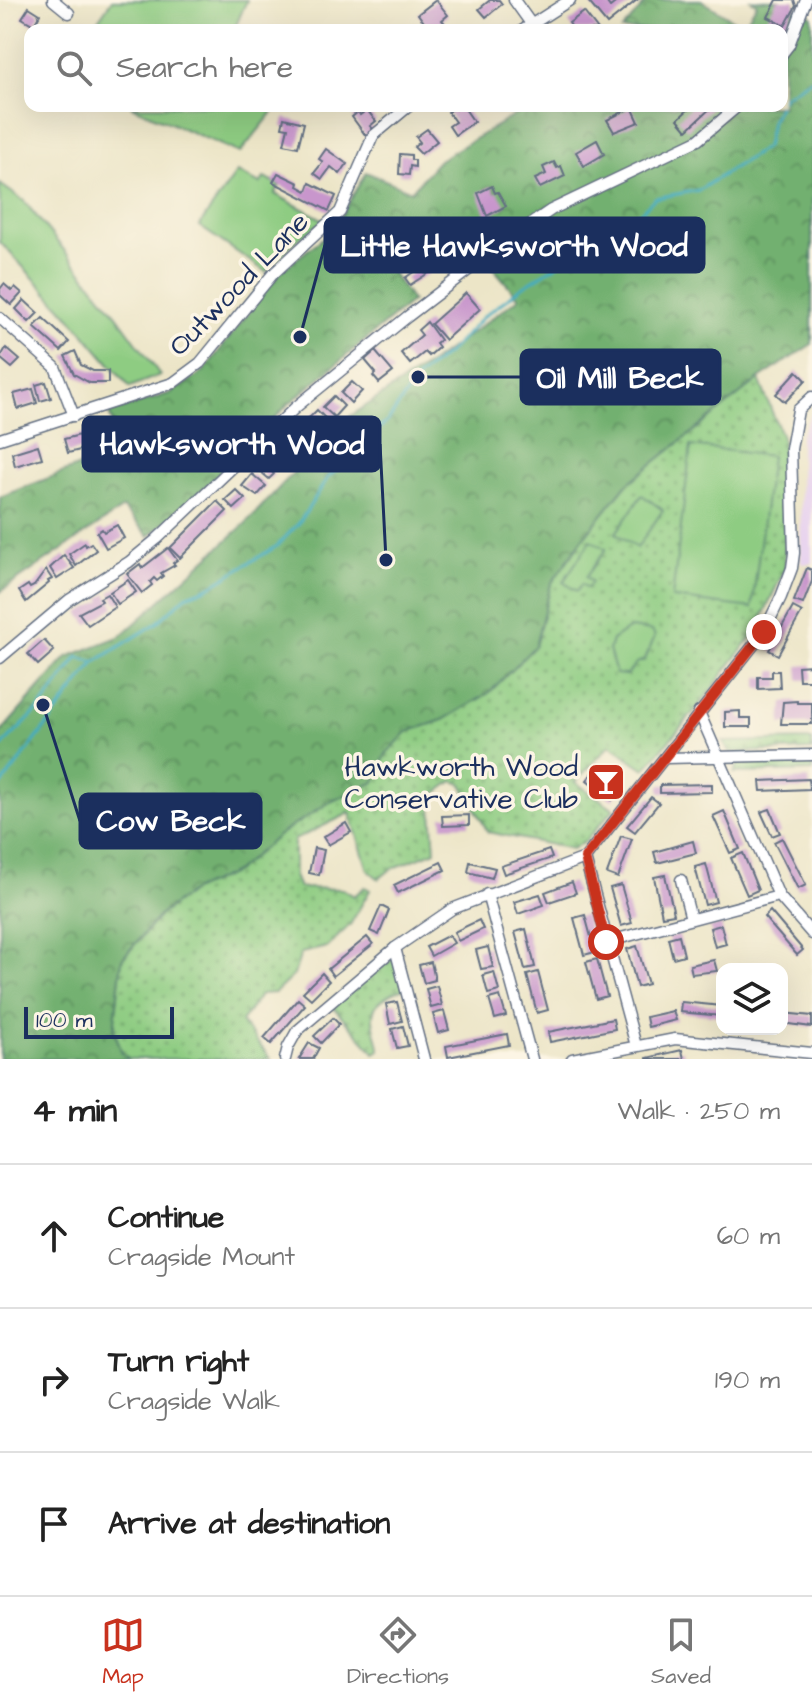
<!DOCTYPE html>
<html lang="en">
<head>
<meta charset="utf-8">
<style>
	:root { --surface:#fff; --page:#f2f2f2; --text:#222; --muted:#767676; --line:#e0e0e0; --accent:#c8321e }
	body { margin:0; font-family:"Architects Daughter",sans-serif; background:var(--page); color:var(--text) }
	.controls { position:absolute; right:24px; bottom:24px; display:grid; overflow:hidden; border-radius:16px; box-shadow:0 8px 32px #0002 }
	.controls button { width:72px; height:72px; display:grid; place-items:center; padding:0; border:0; border-bottom:2px solid var(--line); background:var(--surface); color:var(--text); font:40px sans-serif }
	.scale { position:absolute; left:24px; bottom:20px; width:150px; box-sizing:border-box; padding-left:8px; border:4px solid #1b2f5e; border-top:0; font-size:22px; line-height:28px; white-space:nowrap; color:#1b2f5e; -webkit-text-stroke:6px #fcf5e5; paint-order:stroke }
	.stop { position:absolute; width:24px; height:24px; margin:-18px; border:6px solid #c8321e; border-radius:50%; background:#fff }
	.stop.end { background:#c8321e; border-color:#fff; box-shadow:0 2px 8px #0008 }
	.list { margin:0; padding:0; list-style:none }
	h2 { display:flex; justify-content:space-between; align-items:center; height:104px; margin:0; padding:0 32px; font-size:34px }
	h2 small { font-size:26px; font-weight:400; color:var(--muted) }
	.list li { display:grid; grid-template-columns:52px 1fr auto; gap:24px; align-items:center; box-sizing:border-box; height:144px; padding:0 32px; border-top:2px solid var(--line) }
	.list b { display:block; font-size:30px; white-space:nowrap }
	.list p { margin:0; font-size:26px; white-space:nowrap; color:var(--muted) }
	.list em { font-size:26px; font-style:normal; color:var(--muted) }
	.icon { flex:none; width:44px; height:44px; fill:none; stroke:currentColor; stroke-width:2; stroke-linecap:round; stroke-linejoin:round }
	.map { position:relative; flex:none; width:812px; height:1059px; overflow:hidden }
	.search { position:absolute; background:var(--surface); box-shadow:0 8px 32px #0002; left:24px; right:24px; top:24px; height:88px; display:flex; align-items:center; gap:20px; box-sizing:border-box; padding:0 28px; border-radius:16px; color:var(--muted); font-size:30px }
	.sheet { height:536px; background:var(--surface) }
	nav { display:flex; justify-content:space-around; align-items:center; box-sizing:border-box; height:112px; border-top:2px solid var(--line); background:var(--surface); font-size:22px; color:var(--muted) }
	nav a { display:grid; justify-items:center; gap:4px }
	nav .on { color:var(--accent) }
	.map>svg:first-child { display:block }
</style>
</head>
<body>
<div class="map">
<svg width="812" height="1059" viewBox="0 0 812 1059">
	<defs>
		<pattern id="grass-dots" width="8" height="8" patternUnits="userSpaceOnUse" patternTransform="scale(2)"><rect width="8" height="8" fill="#8ecc82"/><path d="M2 2h.1M6 6h.1" fill="none" stroke="#73a66e" stroke-width="1.8" stroke-linecap="round"/></pattern>
		<pattern id="forest-crowns" width="20" height="18" patternUnits="userSpaceOnUse" patternTransform="scale(2)"><rect width="20" height="18" fill="#72b070"/><path d="M2 6a3 3 0 1 1 6 0M12 15a3 3 0 1 1 6 0" fill="none" stroke="#5d905f"/></pattern>
	</defs>
	<rect width="100%" height="100%" fill="#fcf5e5"/>
	<filter id="ink" filterUnits="userSpaceOnUse"><feTurbulence type="fractalNoise" baseFrequency=".0125" numOctaves="2"/><feDisplacementMap in="SourceGraphic" scale="16" xChannelSelector="R" yChannelSelector="G"/><feConvolveMatrix kernelMatrix="1 2 1 2 8 2 1 2 1" color-interpolation-filters="sRGB"/></filter>
	<filter id="wash" filterUnits="userSpaceOnUse"><feTurbulence type="fractalNoise" baseFrequency=".006" numOctaves="4" result="noise"/><feDisplacementMap in="SourceGraphic" scale="32" xChannelSelector="R" yChannelSelector="G"/><feGaussianBlur stdDeviation="1.8" result="paint"/><feColorMatrix in="noise" values="0 0 0 0 0 0 0 0 0 0 0 0 0 0 0 0 0 1.4 0 .05"/><feComposite in="paint" operator="in"/></filter>
	<g filter="url(#wash)">
		<rect width="100%" height="100%" fill="#ece5c7"/>
		<path fill="#e7d2ef" d="M 812,412 L 812,563 L 801,564 L 800,436 Z"/>
		<g fill="url(#grass-dots)" stroke="#547e70" stroke-width="2">
			<path d="M 759,379 L 782,437 L 785,568 L 756,631 L 697,708 L 645,769 L 610,745 L 575,782 L 614,809 L 586,840 L 572,849 L 488,832 L 462,784 L 453,781 L 431,797 L 435,851 L 391,869 L 379,879 L 368,870 L 350,813 L 294,840 L 294,876 L 299,888 L 343,889 L 354,896 L 365,887 L 370,890 L 350,925 L 327,947 L 301,953 L 294,975 L 275,993 L 261,994 L 241,1022 L 271,1059 L 129,1059 L 122,1053 L 114,1030 L 122,959 L 160,915 L 192,891 L 235,872 L 279,835 L 330,802 L 374,782 L 386,754 L 407,731 L 443,720 L 535,646 L 551,584 L 584,537 L 626,485 Z"/>
			<path d="M 812,740 L 812,750 L 730,752 L 723,742 Z"/>
			<path d="M 812,760 L 812,771 L 734,773 L 739,762 Z"/>
			<path d="M 393,959 L 396,960 L 403,989 C 364,1004 371,1015 380,1050 L 375,1053 L 333,1007 L 361,982 Z"/>
		</g>
		<path fill="url(#forest-crowns)" stroke="#467067" stroke-width="2" d="M 648,0 L 701,0 L 743,26 L 757,4 L 751,0 L 779,0 L 812,16 L 812,344 L 759,379 L 626,485 L 584,537 L 551,584 L 535,646 L 489,693 L 443,720 L 407,732 L 386,754 L 375,782 L 330,802 L 279,835 L 235,872 L 192,891 L 160,915 L 122,959 L 114,1030 L 122,1053 L 129,1059 L 0,1059 L 0,733 L 67,657 L 121,636 L 246,523 L 340,423 L 432,362 L 519,298 L 454,222 L 387,265 L 412,301 L 291,402 L 202,490 L 149,536 L 123,508 L 0,592 L 0,497 L 121,450 L 109,413 L 171,393 L 203,372 L 280,272 L 334,229 L 366,172 L 411,191 L 439,160 L 530,106 L 782,106 L 782,30 L 622,30 Z"/>
		<g fill="#8ecc82" stroke="#547e70" stroke-width="2">
			<path d="M 112,0 L 247,0 L 234,30 L 91,30 Z"/>
			<path d="M 131,106 L 278,106 L 240,153 Z"/>
			<path d="M 237,172 L 260,184 L 264,178 L 280,185 L 275,194 L 324,220 L 292,244 L 266,272 L 199,226 Z"/>
			<path d="M 0,184 L 24,201 L 114,311 L 160,375 L 130,387 L 69,316 L 0,242 Z"/>
			<path d="M 691,446 L 771,456 L 752,608 L 672,598 Z"/>
			<path d="M 642,495 L 663,510 L 637,548 L 616,533 Z"/>
			<path d="M 591,540 L 606,549 L 586,577 L 592,582 L 587,588 L 582,584 L 577,591 L 563,582 Z"/>
			<path d="M 630,628 L 652,631 L 655,636 L 645,660 L 636,663 L 627,675 L 616,674 L 609,650 L 612,640 Z"/>
		</g>
		<g fill="none" stroke-linecap="round" stroke-linejoin="round">
			<g stroke="#42acc1" stroke-width="3">
				<path d="M 782,100 L 784,96 L 812,78"/>
				<path d="M 0,748 L 43,705 L 78,657 L 95,662"/>
				<path d="M 0,787 L 95,662 L 157,623 L 186,596 L 209,587 L 277,546 L 299,523 L 329,476 L 350,461 L 371,435 L 388,421 L 418,377 L 449,352 L 483,317 L 521,288 L 568,258 L 579,240 L 623,229 L 655,198 L 699,190 L 766,147 L 771,121 L 779,106"/>
			</g>
		</g>
		<g id="blocks">
			<g fill="#c896cc">
				<path d="M 436,0 L 448,15 L 442,20 L 448,27 L 444,30 L 411,30 L 419,24 L 422,28 L 426,25 L 418,14 Z"/>
				<path d="M 490,0 L 499,0 L 502,4 L 486,17 L 479,9 Z"/>
				<path d="M 587,0 L 605,0 L 610,7 L 619,0 L 637,0 L 607,24 Z"/>
				<path d="M 777,0 L 794,0 L 796,6 L 785,26 L 768,17 Z"/>
				<path d="M 29,7 L 40,14 L 34,25 L 22,18 Z"/>
				<path d="M 584,12 L 598,30 L 574,30 L 569,23 Z"/>
				<path d="M 456,106 L 457,109 L 463,106 L 474,122 L 455,135 L 449,126 L 455,122 L 448,112 Z"/>
				<path d="M 692,106 L 713,106 L 687,130 L 678,119 Z"/>
				<path d="M 632,107 L 639,122 L 614,132 L 607,120 Z"/>
				<path d="M 367,110 L 376,121 L 370,126 L 374,130 L 366,136 L 352,117 L 358,112 L 360,115 Z"/>
				<path d="M 284,118 L 304,123 L 298,147 L 284,144 L 288,128 L 282,127 Z"/>
				<path d="M 427,129 L 437,141 L 421,154 L 414,147 L 420,142 L 416,137 Z"/>
				<path d="M 597,140 L 604,154 L 584,166 L 576,152 Z"/>
				<path d="M 326,149 L 347,164 L 340,174 L 331,167 L 322,179 L 314,173 L 323,162 L 319,159 Z"/>
				<path d="M 400,154 L 411,155 L 411,160 L 415,160 L 415,167 L 410,166 L 409,175 L 399,174 Z"/>
				<path d="M 554,162 L 557,168 L 561,166 L 565,176 L 540,188 L 535,179 L 546,174 L 543,167 Z"/>
				<path d="M 278,173 L 299,183 L 298,186 L 307,191 L 310,183 L 336,196 L 329,211 L 273,182 Z"/>
				<path d="M 492,186 L 495,193 L 498,192 L 506,206 L 487,216 L 478,193 Z"/>
				<path d="M 425,264 L 430,272 L 410,285 L 405,278 Z"/>
				<path d="M 4,284 L 12,291 L 15,287 L 22,293 L 11,305 L 0,295 L 0,289 Z"/>
				<path d="M 466,293 L 480,309 L 445,340 L 431,324 Z"/>
				<path d="M 24,300 L 38,313 L 29,322 L 16,309 Z"/>
				<path d="M 43,318 L 69,342 L 61,351 L 34,327 Z"/>
				<path d="M 427,322 L 440,340 L 436,343 L 439,347 L 429,356 L 425,352 L 410,364 L 401,353 L 422,335 L 418,330 Z"/>
				<path d="M 6,348 L 20,360 L 12,368 L 0,358 Z"/>
				<path d="M 75,351 L 81,365 L 93,371 L 108,371 L 108,383 L 90,383 L 74,374 L 65,356 Z"/>
				<path d="M 375,351 L 393,372 L 379,383 L 373,376 L 376,373 L 365,360 Z"/>
				<path d="M 797,371 L 806,380 L 785,402 L 776,394 Z"/>
				<path d="M 46,382 L 51,398 L 40,401 L 36,385 Z"/>
				<path d="M 352,382 L 362,391 L 351,403 L 341,393 Z"/>
				<path d="M 33,389 L 37,403 L 18,409 L 14,394 Z"/>
				<path d="M 334,396 L 344,406 L 334,417 L 323,407 Z"/>
				<path d="M 317,410 L 327,420 L 316,431 L 306,421 Z"/>
				<path d="M 92,432 L 96,446 L 68,453 L 64,439 Z"/>
				<path d="M 38,445 L 42,458 L 15,466 L 12,453 Z"/>
				<path d="M 266,455 L 276,465 L 270,470 L 274,474 L 269,479 L 255,467 Z"/>
				<path d="M 252,474 L 266,486 L 257,496 L 242,486 Z"/>
				<path d="M 236,490 L 245,499 L 234,509 L 225,500 Z"/>
				<path d="M 217,501 L 227,511 L 180,558 L 170,548 Z"/>
				<path d="M 117,525 L 124,538 L 106,548 L 97,532 L 102,529 L 104,532 Z"/>
				<path d="M 85,543 L 86,546 L 91,543 L 96,550 L 76,566 L 69,554 Z"/>
				<path d="M 168,548 L 177,560 L 173,563 L 175,565 L 161,573 L 163,576 L 157,581 L 154,578 L 150,582 L 152,585 L 142,593 L 127,574 L 140,564 L 142,568 Z"/>
				<path d="M 64,555 L 74,568 L 57,579 L 50,568 Z"/>
				<path d="M 807,568 L 812,570 L 812,581 L 803,604 L 794,601 Z"/>
				<path d="M 46,570 L 52,579 L 48,581 L 49,583 L 26,602 L 19,591 L 28,585 L 30,588 L 34,586 Z"/>
				<path d="M 128,580 L 136,592 L 118,604 L 110,592 Z"/>
				<path d="M 107,594 L 115,607 L 88,625 L 79,613 L 102,601 L 100,598 Z"/>
				<path d="M 793,607 L 802,612 L 778,655 L 769,650 Z"/>
				<path d="M 44,640 L 54,651 L 38,665 L 28,654 Z"/>
				<path d="M 812,665 L 812,680 L 799,680 L 798,666 Z"/>
				<path d="M 772,671 L 779,671 L 780,688 L 758,689 L 758,677 L 772,677 Z"/>
				<path d="M 797,701 L 797,703 L 812,703 L 812,724 L 781,724 L 783,702 Z"/>
				<path d="M 740,711 L 740,718 L 751,718 L 751,727 L 725,727 L 725,712 Z"/>
				<path d="M 600,764 L 625,783 L 612,800 L 587,780 Z"/>
				<path d="M 809,779 L 810,789 L 761,791 L 760,781 Z"/>
				<path d="M 712,784 L 712,792 L 660,793 L 660,785 Z"/>
				<path d="M 651,797 L 659,803 L 635,832 L 627,826 Z"/>
				<path d="M 770,809 L 780,833 L 772,836 L 761,812 Z"/>
				<path d="M 724,811 L 740,849 L 730,853 L 713,816 Z"/>
				<path d="M 469,815 L 469,825 L 443,826 L 442,816 Z"/>
				<path d="M 346,823 L 351,832 L 328,845 L 323,837 Z"/>
				<path d="M 621,836 L 632,839 L 618,878 L 607,874 Z"/>
				<path d="M 782,838 L 806,885 L 798,889 L 774,842 Z"/>
				<path d="M 693,841 L 696,853 L 657,863 L 654,852 Z"/>
				<path d="M 314,848 L 324,850 L 319,875 L 309,873 Z"/>
				<path d="M 549,850 L 552,858 L 504,874 L 501,866 Z"/>
				<path d="M 743,853 L 758,890 L 747,895 L 731,858 Z"/>
				<path d="M 441,862 L 445,870 L 398,893 L 394,885 Z"/>
				<path d="M 470,862 L 495,868 L 492,878 L 468,872 Z"/>
				<path d="M 706,864 L 716,902 L 705,905 L 695,867 Z"/>
				<path d="M 665,875 L 674,914 L 662,916 L 654,877 Z"/>
				<path d="M 572,882 L 576,893 L 549,902 L 545,892 Z"/>
				<path d="M 621,885 L 632,923 L 621,926 L 610,888 Z"/>
				<path d="M 540,894 L 544,905 L 518,914 L 514,902 Z"/>
				<path d="M 381,906 L 389,910 L 379,935 L 370,931 Z"/>
				<path d="M 770,911 L 803,950 L 797,955 L 764,917 Z"/>
				<path d="M 585,915 L 595,952 L 584,955 L 574,918 Z"/>
				<path d="M 479,920 L 483,929 L 458,941 L 454,932 Z"/>
				<path d="M 721,925 L 726,944 L 715,947 L 710,928 Z"/>
				<path d="M 526,929 L 535,967 L 525,969 L 515,932 Z"/>
				<path d="M 449,935 L 454,943 L 431,956 L 426,947 Z"/>
				<path d="M 679,935 L 684,955 L 673,958 L 668,938 Z"/>
				<path d="M 367,937 L 373,944 L 333,976 L 328,969 Z"/>
				<path d="M 637,946 L 648,984 L 637,987 L 627,949 Z"/>
				<path d="M 488,947 L 493,967 L 481,969 L 476,950 Z"/>
				<path d="M 597,959 L 607,996 L 596,999 L 586,962 Z"/>
				<path d="M 714,960 L 717,971 L 692,974 L 690,965 Z"/>
				<path d="M 431,962 L 435,980 L 424,983 L 419,965 Z"/>
				<path d="M 494,972 L 499,991 L 488,994 L 483,975 Z"/>
				<path d="M 538,972 L 548,1010 L 537,1013 L 527,975 Z"/>
				<path d="M 322,973 L 329,981 L 311,999 L 303,992 Z"/>
				<path d="M 437,986 L 442,1005 L 431,1008 L 426,989 Z"/>
				<path d="M 500,996 L 506,1016 L 495,1019 L 489,999 Z"/>
				<path d="M 298,999 L 305,1005 L 271,1044 L 264,1038 Z"/>
				<path d="M 397,1002 L 402,1021 L 390,1024 L 386,1004 Z"/>
				<path d="M 681,1002 L 722,1006 L 721,1016 L 680,1012 Z"/>
				<path d="M 444,1011 L 449,1030 L 438,1033 L 433,1014 Z"/>
				<path d="M 673,1011 L 676,1020 L 648,1027 L 646,1017 Z"/>
				<path d="M 782,1013 L 812,1016 L 812,1027 L 782,1023 Z"/>
				<path d="M 333,1018 L 339,1024 L 321,1043 L 314,1036 Z"/>
				<path d="M 613,1019 L 615,1029 L 550,1042 L 548,1032 Z"/>
				<path d="M 403,1026 L 408,1046 L 397,1048 L 392,1029 Z"/>
				<path d="M 507,1034 L 509,1045 L 448,1057 L 446,1046 Z"/>
				<path d="M 309,1043 L 319,1048 L 313,1059 L 299,1059 Z"/>
				<path d="M 682,1050 L 684,1059 L 647,1059 L 647,1058 Z"/>
			</g>
		</g>
	</g>
	<g filter="url(#ink)">
		<use href="#blocks" fill-opacity="0" stroke="#646f83" stroke-width="2"/>
		<g fill="none" stroke-linecap="round" stroke-linejoin="round">
			<g stroke="#646f83" stroke-width="13">
				<g id="minor">
					<path d="M 53,0 L 69,13"/>
					<path d="M 514,0 L 534,28"/>
					<path d="M 523,30 L 570,0"/>
					<path d="M 782,54 L 789,45 L 806,0"/>
					<path d="M 0,318 L 55,367 L 74,416"/>
					<path d="M 0,439 L 173,383 L 200,363 L 272,275 L 340,212 L 373,136 L 409,106"/>
					<path d="M 0,658 L 69,600 L 129,562 L 157,539 L 296,407 L 407,317 L 513,236 L 551,210 L 698,140 L 738,106"/>
					<path d="M 699,712 L 779,896 L 812,934"/>
					<path d="M 665,758 L 812,755"/>
					<path d="M 585,858 L 636,1046"/>
					<path d="M 681,880 L 691,919"/>
					<path d="M 487,894 L 532,1059"/>
					<path d="M 606,942 L 779,896"/>
					<path d="M 395,948 L 424,1059"/>
					<path d="M 285,1059 L 288,1047 L 297,1031 L 395,948 L 452,909 L 585,858 L 764,632 L 781,597 L 792,568 L 794,553 L 791,449 L 798,410 L 812,397"/>
					<path d="M 572,1059 L 675,1039 L 812,1053"/>
				</g>
			</g>
			<use href="#minor" stroke="#fff" stroke-width="10"/>
		</g>
	</g>
	<g fill="none" stroke-linecap="round" stroke-linejoin="round" filter="url(#ink)">
		<path stroke="#c8321e" stroke-width="10" d="M 606,942 L 585,858 L 764,632"/>
	</g>
	<defs>
		<g id="bar-square" transform="scale(2)"><rect x="-9" y="-9" width="18" height="18" rx="4" fill="#c8321e" stroke="#fcf5e5"/><path d="M-6-5H6L.8 .8V4.5H3.5V6h-7V4.5H-.8V.8Z" fill="#fff"/></g>
	</defs>
	<g fill-rule="evenodd">
		<use href="#bar-square" x="606" y="782"/>
	</g>
	<g text-anchor="middle" stroke-width="7" stroke-linejoin="round" paint-order="stroke">
		<g font-size="28" fill="#1b2f5e" stroke="#fcf5e5">
			<text transform="translate(238 283) rotate(-46)" y="10">Outwood Lane</text>
		</g>
		<g font-size="28" fill="#1b2f5e" stroke="#fcf5e5" text-anchor="end">
			<text x="578" y="776">Hawkworth Wood<tspan x="578" dy="32">Conservative Club</tspan></text>
		</g>
	</g>
	<path fill="none" stroke="#1b2f5e" stroke-width="3" d="M300 337L325 245M418 377L521 377M386 560L380 444M43 705L80 821"/>
	<g fill="#1b2f5e" stroke="#fcf5e5" stroke-width="3">
		<circle cx="300" cy="337" r="8"/>
		<circle cx="418" cy="377" r="8"/>
		<circle cx="386" cy="560" r="8"/>
		<circle cx="43" cy="705" r="8"/>
	</g>
	<g fill="#1b2f5e" stroke="#1b2f5e" stroke-width="3">
		<rect x="325" y="218" width="379" height="54" rx="8"/>
		<rect x="521" y="350" width="199" height="54" rx="8"/>
		<rect x="83" y="417" width="297" height="54" rx="8"/>
		<rect x="80" y="794" width="181" height="54" rx="8"/>
	</g>
	<g font-size="30" text-anchor="middle" font-weight="bold" fill="#fff">
		<text x="514" y="256">Little Hawksworth Wood</text>
		<text x="620" y="388">Oil Mill Beck</text>
		<text x="232" y="454">Hawksworth Wood</text>
		<text x="171" y="831">Cow Beck</text>
	</g>
</svg>
<div class="controls">
<button><svg class="icon" aria-label="layers" viewBox="0 0 24 24"><path d="M12 4l9 5-9 5-9-5zM3 14l9 5 9-5"/></svg></button>
</div>
<div class="scale">100 m</div>
<div class="stop" style="left:606px;top:942px"></div>
<div class="stop end" style="left:764px;top:632px"></div>
<div class="search"><svg class="icon" aria-label="search" viewBox="0 0 24 24"><circle cx="10" cy="10" r="6"/><path d="M15 15l6 6"/></svg>Search here</div>
</div>
<section class="sheet">
<h2>4 min<small>Walk · 250 m</small></h2>
<ul class="list">
<li><svg class="icon" aria-label="ahead" viewBox="0 0 24 24"><path d="M12 20V5M6 11l6-6 6 6"/></svg><div><b>Continue</b><p>Cragside Mount</p></div><em>60 m</em></li>
<li><svg class="icon" aria-label="right" viewBox="0 0 24 24"><path d="M7 20v-9h11M14 6l5 5-5 5"/></svg><div><b>Turn right</b><p>Cragside Walk</p></div><em>190 m</em></li>
<li><svg class="icon" aria-label="arrive" viewBox="0 0 24 24"><path d="M6 21V4h12l-3 4 3 4H6"/></svg><div><b>Arrive at destination</b></div></li>
</ul>
</section>
<nav>
<a class="on"><svg class="icon" aria-label="map" viewBox="0 0 24 24"><path d="M3 6l6-2 6 2 6-2v14l-6 2-6-2-6 2zM9 4v14M15 6v14"/></svg>Map</a>
<a><svg class="icon" aria-label="directions" viewBox="0 0 24 24"><path d="M12 3l9 9-9 9-9-9zM9 14v-3h6M13 9l2 2-2 2"/></svg>Directions</a>
<a><svg class="icon" aria-label="saved" viewBox="0 0 24 24"><path d="M7 4h10v16l-5-4-5 4z"/></svg>Saved</a>
</nav>
</body>
</html>
